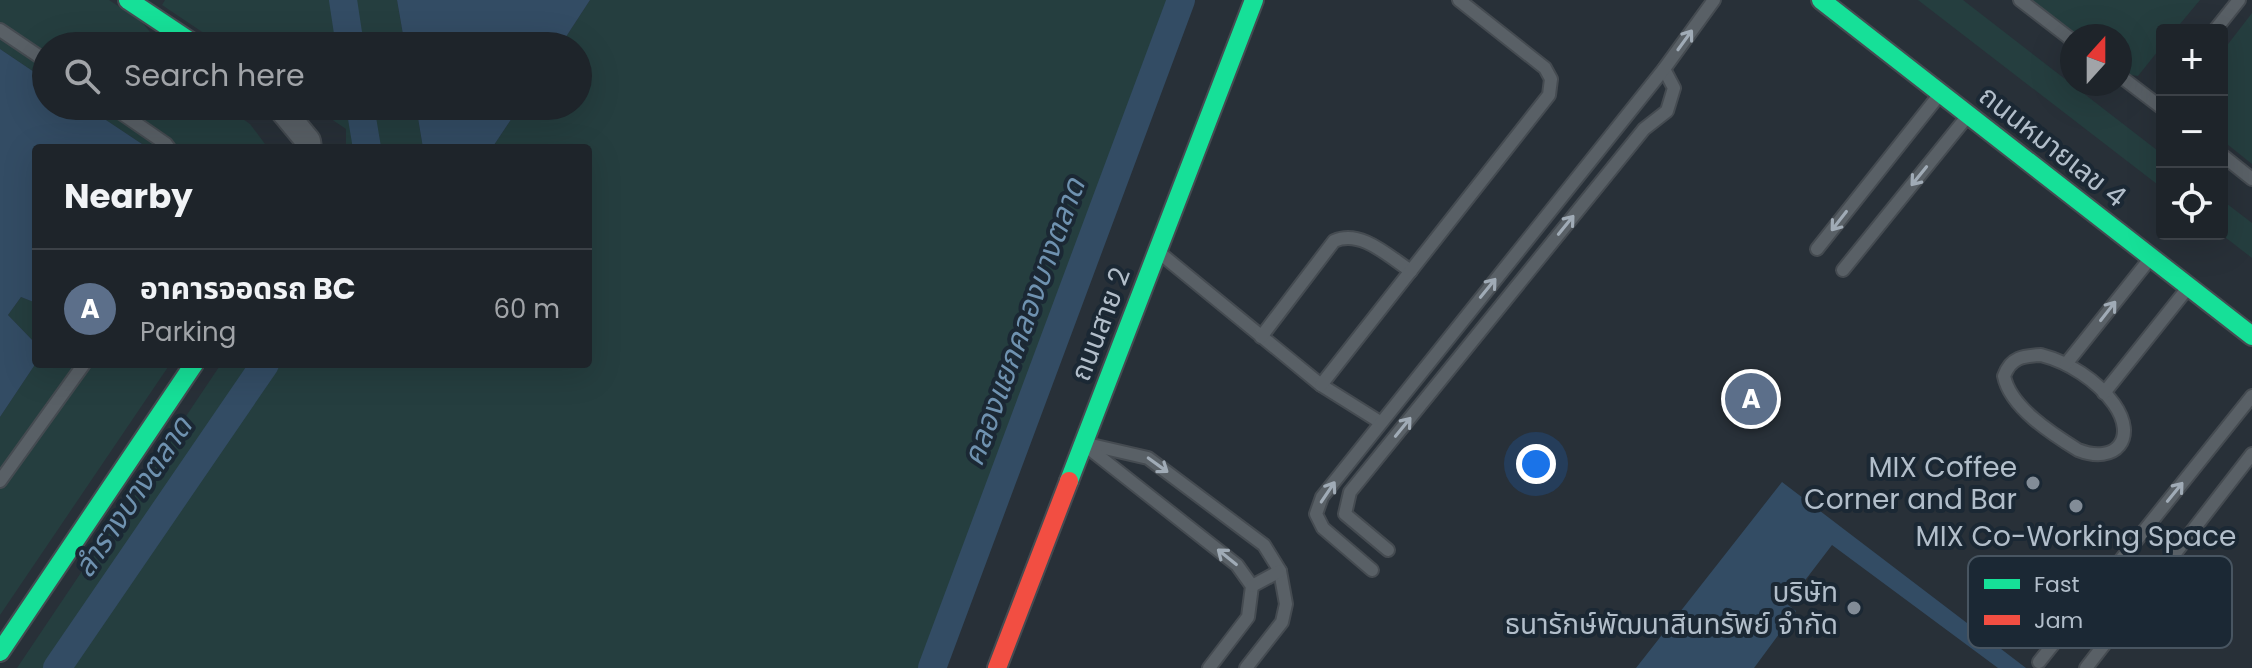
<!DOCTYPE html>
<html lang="en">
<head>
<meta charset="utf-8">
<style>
	:root { --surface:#1e242a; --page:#262c32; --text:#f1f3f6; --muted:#a1a4a8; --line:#3c4147; --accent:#1a73e8 }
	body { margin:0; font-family:Poppins,"Noto Sans Thai",sans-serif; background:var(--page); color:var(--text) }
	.controls { position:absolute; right:24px; top:24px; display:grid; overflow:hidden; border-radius:8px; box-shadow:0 8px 32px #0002 }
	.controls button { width:72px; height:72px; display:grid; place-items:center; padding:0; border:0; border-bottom:2px solid var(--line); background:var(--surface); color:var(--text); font:40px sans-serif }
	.compass { position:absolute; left:2060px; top:24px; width:72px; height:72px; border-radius:50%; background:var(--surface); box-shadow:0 8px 32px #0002; rotate:21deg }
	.you { position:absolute; left:1536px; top:464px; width:28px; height:28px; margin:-20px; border:6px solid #fff; border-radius:50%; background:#1a73e8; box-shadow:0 0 0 12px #1a73e833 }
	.badge { display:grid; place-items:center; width:52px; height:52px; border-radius:50%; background:var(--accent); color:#fff; font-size:26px; font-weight:700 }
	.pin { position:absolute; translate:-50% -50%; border:4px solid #fff; box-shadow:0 2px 8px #0006 }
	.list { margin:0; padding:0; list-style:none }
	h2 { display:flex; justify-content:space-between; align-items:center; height:104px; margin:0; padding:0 32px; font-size:34px }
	h2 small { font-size:26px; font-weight:400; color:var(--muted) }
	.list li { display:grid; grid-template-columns:52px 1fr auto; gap:24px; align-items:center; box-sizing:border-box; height:120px; padding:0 32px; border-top:2px solid var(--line) }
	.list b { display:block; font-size:30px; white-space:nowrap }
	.list p { margin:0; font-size:26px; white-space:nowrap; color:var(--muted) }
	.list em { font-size:26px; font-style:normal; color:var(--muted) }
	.icon { flex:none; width:44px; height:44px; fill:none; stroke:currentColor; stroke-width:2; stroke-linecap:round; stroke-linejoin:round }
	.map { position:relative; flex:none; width:2252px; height:668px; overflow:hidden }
	.search { position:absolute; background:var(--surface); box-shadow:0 8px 32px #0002; left:32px; top:32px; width:560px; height:88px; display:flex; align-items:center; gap:20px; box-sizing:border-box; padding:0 28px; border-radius:44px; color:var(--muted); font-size:30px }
	.panel { position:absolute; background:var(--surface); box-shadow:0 8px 32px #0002; left:32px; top:144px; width:560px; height:224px; border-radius:8px }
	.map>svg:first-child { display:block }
</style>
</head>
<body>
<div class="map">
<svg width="2252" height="668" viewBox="0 0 2252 668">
	<rect width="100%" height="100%" fill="#283038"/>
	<g fill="#253e3f">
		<path d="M 0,0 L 109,0 L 142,22 L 161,46 L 46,46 L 46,80 L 0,49 Z"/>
		<path d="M 165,0 L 397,0 L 405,46 L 223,46 L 162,5 Z"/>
		<path d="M 590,0 L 1170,0 L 919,668 L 17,668 L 221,364 L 588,364 L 588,148 L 492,148 L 520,106 L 578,106 L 578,46 L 560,46 Z"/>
		<path d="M 1918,0 L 1963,0 L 2162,154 L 2162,188 Z"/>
		<path d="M 2029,0 L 2200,0 L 2175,30 L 2162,30 L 2162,46 L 2138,76 L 2124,74 L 2120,71 L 2120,36 L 2076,36 Z"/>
		<path d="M 2252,13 L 2252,164 L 2222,140 L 2222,52 Z"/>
		<path d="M 85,106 L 224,106 L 250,124 L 268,148 L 148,148 Z"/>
		<path d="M 312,106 L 416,106 L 423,148 L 346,148 L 346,129 Z"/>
		<path d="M 2222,200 L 2252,223 L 2252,258 L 2221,234 Z"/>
		<path d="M 21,297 L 36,303 L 36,344 L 8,315 Z"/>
		<path d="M 36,363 L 170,364 L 0,615 L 0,417 Z"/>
	</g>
	<g fill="#334c64">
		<path d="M 397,0 L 590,0 L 560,46 L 405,46 Z"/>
		<path d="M 0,49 L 46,80 L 46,106 L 85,106 L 148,148 L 36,148 L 36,303 L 21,297 L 8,315 L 36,344 L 36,363 L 0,417 Z"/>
		<path d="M 416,106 L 520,106 L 492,148 L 423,148 Z"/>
		<path d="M 1782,482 L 2026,668 L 1998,668 L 1832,545 L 1787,604 L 1796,611 L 1754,668 L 1636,668 Z"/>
	</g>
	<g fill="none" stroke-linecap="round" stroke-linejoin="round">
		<g stroke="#334c64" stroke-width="28">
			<path d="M 343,0 L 350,46"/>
			<path d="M 360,106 L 367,148"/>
			<path d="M 57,668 L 265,364"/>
			<path d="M 932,668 L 1181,0"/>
		</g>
		<g stroke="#454b51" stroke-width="16">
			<g id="lane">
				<path d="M 2020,0 L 2072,40"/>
				<path d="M 0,30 L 46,61"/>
				<path d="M 2215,30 L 2239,0"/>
				<path d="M 2120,76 L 2162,108"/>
				<path d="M 111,106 L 166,144 L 169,148"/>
				<path d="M 2222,155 L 2252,179"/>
				<path d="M 1817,249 L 1940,94"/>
				<path d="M 1161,254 L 1321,385 L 1380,422"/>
				<path d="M 1843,270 L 1966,118"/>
				<path d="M 1261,337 L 1334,241 C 1361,229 1388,256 1411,271"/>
				<path d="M 2041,355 C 2068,362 2097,380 2114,404 C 2138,438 2116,465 2078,450 C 2052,434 2010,407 2004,376 C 2011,357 2023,356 2041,355 Z"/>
				<path d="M 2066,364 L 2149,260"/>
				<path d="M 1321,385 L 1549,95 L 1551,79 L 1545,68 L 1459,0"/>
				<path d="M 2104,393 L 2187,289"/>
				<path d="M 1087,444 L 1148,458 L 1264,545 L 1280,571 L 1286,604 L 1282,622 L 1246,668"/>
				<path d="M 1086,446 L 1237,565 L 1252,586 L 1248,617 L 1209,668"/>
				<path d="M 0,481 L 84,364"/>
				<path d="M 1388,550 L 1345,514 L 1350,492 L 1644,129 L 1667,111 L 1674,88 L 1664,69"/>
				<path d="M 1372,570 L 1323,528 L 1316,514 L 1322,497 L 1664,69 L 1714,0"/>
				<path d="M 1252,586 L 1280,571"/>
				<path d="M 2039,662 L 2252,396"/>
				<path d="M 2086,668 L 2252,454"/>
			</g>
		</g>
		<g stroke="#454b51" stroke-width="28">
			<path id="street" d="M 279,106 L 308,141 L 309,148"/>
		</g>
		<g stroke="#454b51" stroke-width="22">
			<g id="fast">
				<path d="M 128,0 L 197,46"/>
				<path d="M 1821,0 L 2252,336"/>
				<path d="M 1069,481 L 1254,0"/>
				<path d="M 0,652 L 194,364"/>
			</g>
		</g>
		<g stroke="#454b51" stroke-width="22">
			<path id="jam" d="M 997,668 L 1069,481"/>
		</g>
		<use href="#lane" stroke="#596066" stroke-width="12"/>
		<use href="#street" stroke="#596066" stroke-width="24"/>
		<use href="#fast" stroke="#16e098" stroke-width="18"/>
		<use href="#jam" stroke="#f24e42" stroke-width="18"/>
	</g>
	<defs><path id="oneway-shaft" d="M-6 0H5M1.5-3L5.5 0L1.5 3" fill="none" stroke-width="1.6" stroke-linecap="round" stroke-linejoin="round" transform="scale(2)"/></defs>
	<g stroke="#a0abb6">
		<use href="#oneway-shaft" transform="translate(1685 40) rotate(-54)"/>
		<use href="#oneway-shaft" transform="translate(1919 176) rotate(129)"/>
		<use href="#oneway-shaft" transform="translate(1839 221) rotate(128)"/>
		<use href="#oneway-shaft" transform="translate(1566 225) rotate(-51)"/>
		<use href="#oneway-shaft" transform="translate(1488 288) rotate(-51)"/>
		<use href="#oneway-shaft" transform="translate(2108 311) rotate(-52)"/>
		<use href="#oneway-shaft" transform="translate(1403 427) rotate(-51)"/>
		<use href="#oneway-shaft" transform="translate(1158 465) rotate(36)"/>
		<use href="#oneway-shaft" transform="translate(1328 492) rotate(-56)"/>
		<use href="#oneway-shaft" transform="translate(2175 492) rotate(-51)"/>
		<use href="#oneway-shaft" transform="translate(1227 557) rotate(-141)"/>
	</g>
	<g fill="#828c97" stroke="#1b2834" stroke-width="3">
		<circle cx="2033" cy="483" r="8"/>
		<circle cx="2076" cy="506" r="8"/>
		<circle cx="1854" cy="608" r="8"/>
	</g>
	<g text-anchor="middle" stroke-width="8" stroke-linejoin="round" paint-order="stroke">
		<g font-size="28" fill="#b2beca" stroke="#1b2834">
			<text transform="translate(2053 146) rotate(38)" y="10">ถนนหมายเลข 4</text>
			<text transform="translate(1100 324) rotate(-69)" y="10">ถนนสาย 2</text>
		</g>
		<g font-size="28" fill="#b2beca" stroke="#1b2834" text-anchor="end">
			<text x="2017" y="477">MIX Coffee<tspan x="2017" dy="32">Corner and Bar</tspan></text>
			<text x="2076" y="546" text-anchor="middle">MIX Co-Working Space</text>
			<text x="1838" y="602">บริษัท<tspan x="1838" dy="32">ธนารักษ์พัฒนาสินทรัพย์ จำกัด</tspan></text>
		</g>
		<g font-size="30" font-style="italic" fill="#6f92b0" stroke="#1b2834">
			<text transform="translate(1024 322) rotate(-70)" y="10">คลองแยกคลองบางตลาด</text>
			<text transform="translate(133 497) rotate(-56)" y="10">ลำรางบางตลาด</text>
		</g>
	</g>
	<rect x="1968" y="556" width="264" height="92" rx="12" fill="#1b2834" stroke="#485561" stroke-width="2"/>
	<rect x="1984" y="579" width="36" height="10" fill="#16e098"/>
	<rect x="1984" y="615" width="36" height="10" fill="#f24e42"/>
	<g font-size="22" fill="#b2beca">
		<text x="2034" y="592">Fast</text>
		<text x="2034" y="628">Jam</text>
	</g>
</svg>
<div class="controls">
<button>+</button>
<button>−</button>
<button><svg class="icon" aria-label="locate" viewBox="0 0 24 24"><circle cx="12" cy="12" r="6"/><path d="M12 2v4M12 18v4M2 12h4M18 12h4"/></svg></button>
</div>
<svg class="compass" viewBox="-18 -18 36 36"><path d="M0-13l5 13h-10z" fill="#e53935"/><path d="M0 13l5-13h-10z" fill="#a1a4a8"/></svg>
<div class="you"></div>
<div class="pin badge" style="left:1751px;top:399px;background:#5c6f8a">A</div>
<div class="search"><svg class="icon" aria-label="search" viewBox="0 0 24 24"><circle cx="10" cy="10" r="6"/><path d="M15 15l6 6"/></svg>Search here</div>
<section class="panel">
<h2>Nearby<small></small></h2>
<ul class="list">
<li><span class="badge" style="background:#5c6f8a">A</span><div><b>อาคารจอดรถ BC</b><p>Parking</p></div><em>60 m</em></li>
</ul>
</section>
</div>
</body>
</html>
